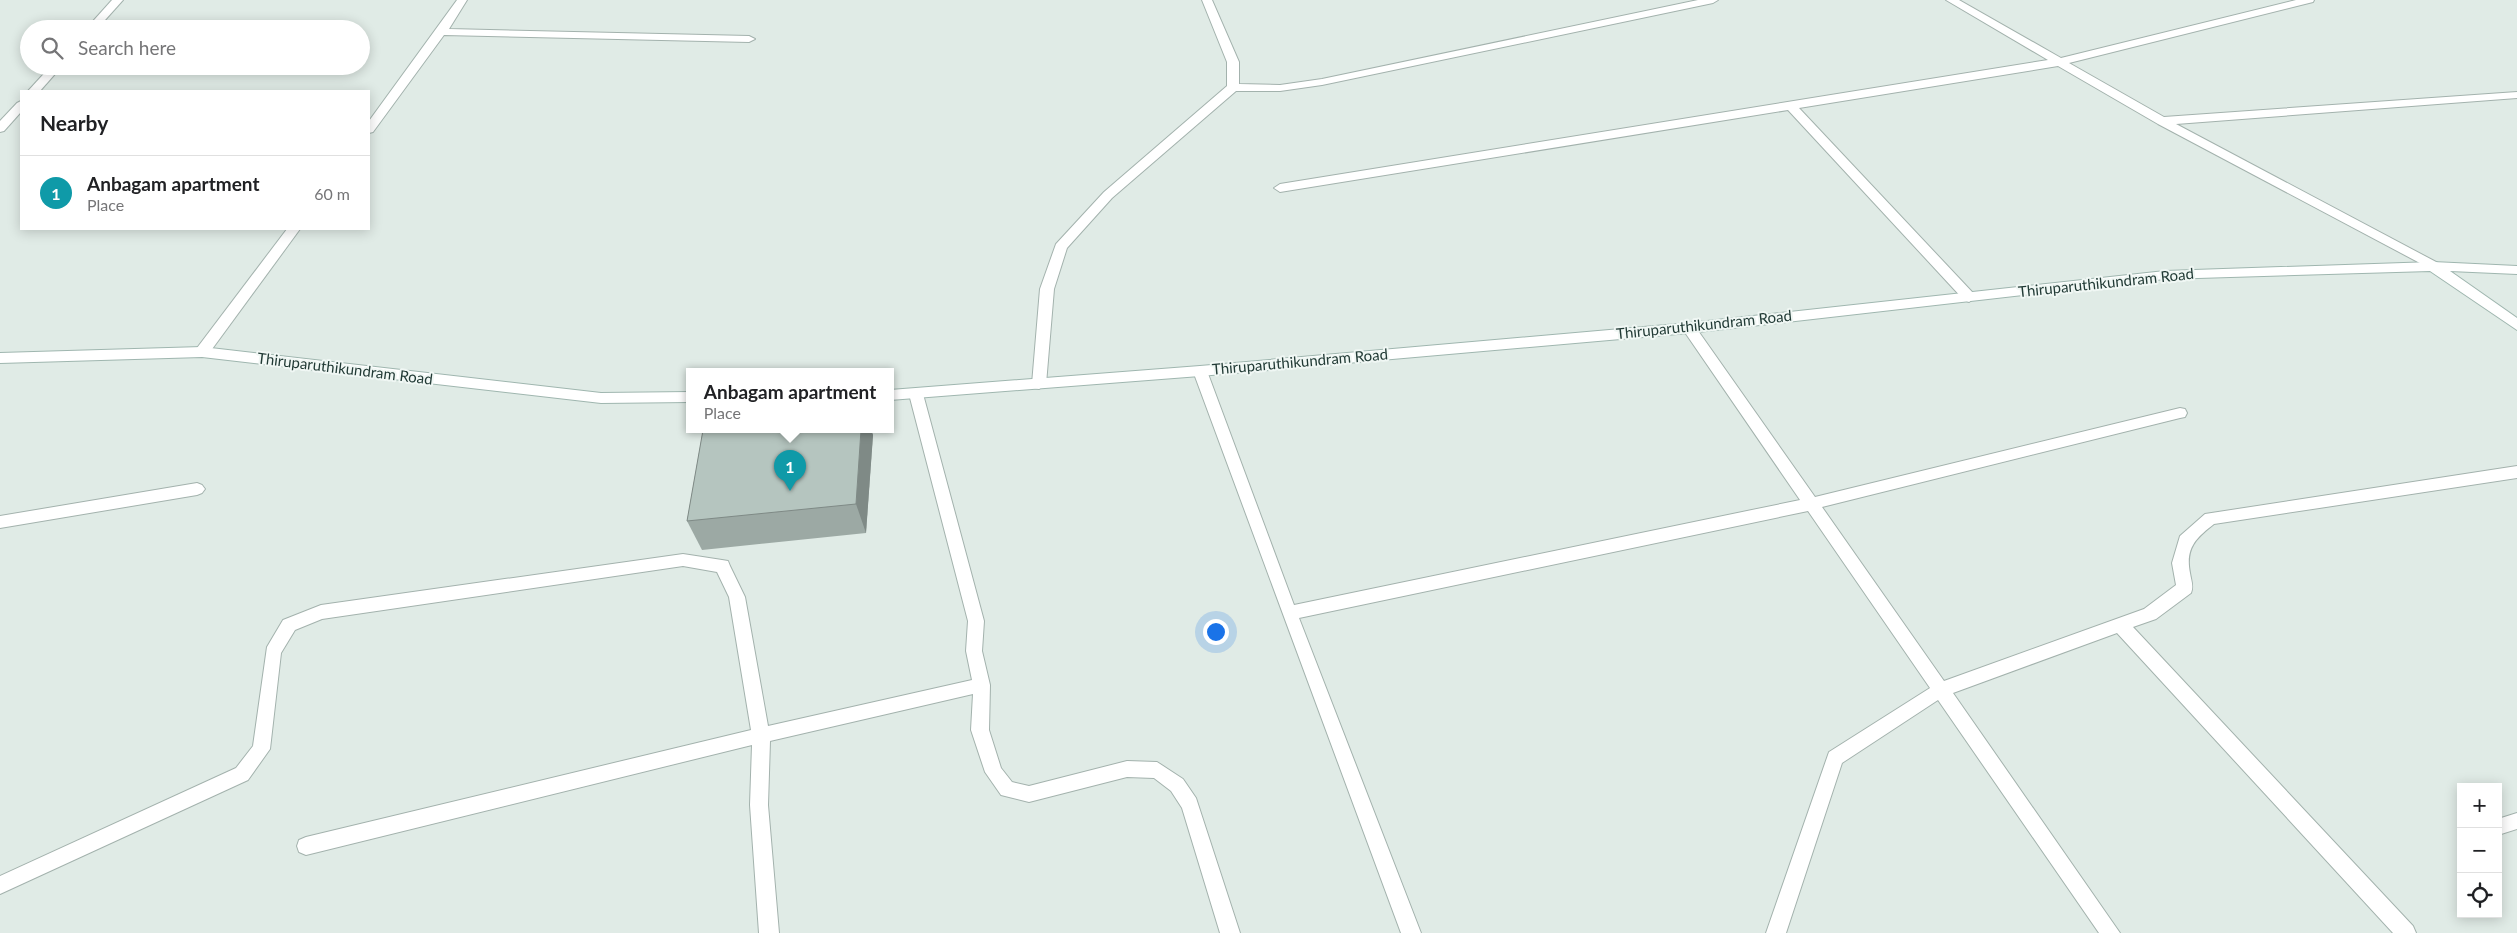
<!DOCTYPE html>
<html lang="en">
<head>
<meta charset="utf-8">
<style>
	:root { --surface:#fff; --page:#f2f2f2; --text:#202124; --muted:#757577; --line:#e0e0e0; --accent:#7c3aed }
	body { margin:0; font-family:Lato,sans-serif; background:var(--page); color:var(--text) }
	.controls { position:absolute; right:15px; bottom:15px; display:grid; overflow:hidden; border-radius:0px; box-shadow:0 2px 12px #0003 }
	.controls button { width:45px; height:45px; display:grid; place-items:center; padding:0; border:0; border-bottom:1px solid var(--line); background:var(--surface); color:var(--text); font:25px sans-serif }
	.you { position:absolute; left:1215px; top:631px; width:18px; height:18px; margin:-12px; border:4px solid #fff; border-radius:50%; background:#1a73e8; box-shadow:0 0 0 8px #1a73e833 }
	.badge { display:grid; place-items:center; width:32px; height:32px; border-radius:50%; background:var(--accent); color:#fff; font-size:16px; font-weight:700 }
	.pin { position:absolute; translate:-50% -41px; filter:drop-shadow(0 1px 2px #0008) }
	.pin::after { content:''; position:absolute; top:26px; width:18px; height:15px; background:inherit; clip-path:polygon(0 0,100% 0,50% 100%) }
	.popup { position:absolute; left:686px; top:368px; width:208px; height:65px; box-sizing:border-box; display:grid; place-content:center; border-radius:0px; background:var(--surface); filter:drop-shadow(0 1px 4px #0005); font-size:16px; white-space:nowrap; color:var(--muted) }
	.popup b { font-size:19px; color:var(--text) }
	.popup::after { content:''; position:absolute; left:50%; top:100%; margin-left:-10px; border:10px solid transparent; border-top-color:var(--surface) }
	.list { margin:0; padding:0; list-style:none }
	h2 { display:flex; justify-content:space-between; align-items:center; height:65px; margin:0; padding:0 20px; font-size:21px }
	h2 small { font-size:16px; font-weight:400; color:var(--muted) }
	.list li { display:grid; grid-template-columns:32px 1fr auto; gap:15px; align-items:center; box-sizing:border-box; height:75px; padding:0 20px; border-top:1px solid var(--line) }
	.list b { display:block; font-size:19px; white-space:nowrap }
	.list p { margin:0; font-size:16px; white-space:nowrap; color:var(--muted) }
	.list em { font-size:16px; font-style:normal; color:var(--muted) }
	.icon { flex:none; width:28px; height:28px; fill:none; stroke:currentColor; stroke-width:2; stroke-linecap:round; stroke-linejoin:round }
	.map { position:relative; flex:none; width:2517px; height:933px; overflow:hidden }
	.search { position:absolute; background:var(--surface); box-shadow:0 2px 12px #0003; left:20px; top:20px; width:350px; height:55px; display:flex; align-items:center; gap:12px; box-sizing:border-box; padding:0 18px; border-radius:28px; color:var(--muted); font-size:19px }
	.panel { position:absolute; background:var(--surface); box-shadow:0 2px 12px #0003; left:20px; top:90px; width:350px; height:140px; border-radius:0px }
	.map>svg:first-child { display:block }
</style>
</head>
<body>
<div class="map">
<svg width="2517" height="933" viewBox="0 0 2517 933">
	<rect width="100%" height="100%" fill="#e0ebe6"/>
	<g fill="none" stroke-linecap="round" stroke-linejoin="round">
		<g stroke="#a3b2ad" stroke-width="2">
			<g id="street">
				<path d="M 112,0 L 123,0 L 97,29 L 86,29 Z"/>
				<path d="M 457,0 L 467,0 L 449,29 L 749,36 L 755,39 L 749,42 L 444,35 L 373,132 L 369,133 L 369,121 Z"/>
				<path d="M 1202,0 L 1212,0 L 1239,62 L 1239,84 L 1280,85 L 1322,79 L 1698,0 L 1718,0 L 1713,3 L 1322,85 L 1280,91 L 1236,91 L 1112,198 L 1067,248 L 1054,289 L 1046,384 L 1039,389 L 1034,388 L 1032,384 L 1040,289 L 1056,244 L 1104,192 L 1227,86 L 1227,62 Z"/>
				<path d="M 1946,0 L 1959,0 L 2061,58 L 2296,0 L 2314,0 L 2313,2 L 2069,63 L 2164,117 L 2517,92 L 2517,98 L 2176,124 L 2438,263 L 2440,266 L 2438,269 L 2433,270 L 2158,124 L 2058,66 L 1799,108 L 1974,294 L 1976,297 L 1969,302 L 1964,300 L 1788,110 L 1280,192 L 1274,188 L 1280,184 L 2048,60 Z"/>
				<path d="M 51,66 L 62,66 L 40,91 L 28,91 Z"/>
				<path d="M 21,101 L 21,112 L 4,131 L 0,132 L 0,121 L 17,103 Z"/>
				<path d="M 287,229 L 300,229 L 207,356 L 197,356 L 195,352 L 197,348 Z"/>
				<path d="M 1689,323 L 1694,325 L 1815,497 L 2180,408 L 2185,409 L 2187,413 L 2185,417 L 2180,418 L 1822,507 L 1944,681 L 2144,609 L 2176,585 L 2172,563 L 2180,536 L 2205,514 L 2517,466 L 2517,478 L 2214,524 C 2196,538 2185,548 2190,573 C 2191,580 2194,586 2191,593 L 2156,619 L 2133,627 L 2413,926 L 2416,933 L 2393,933 L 2117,633 L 1953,693 L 2120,933 L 2099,933 L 1938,700 L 1842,763 L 1786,933 L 1766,933 L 1829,752 L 1930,688 L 1808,511 L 1299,618 L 1421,933 L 1401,933 L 1193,371 L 1200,366 L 1207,371 L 1294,605 L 1800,500 L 1684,331 L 1682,328 L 1684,325 Z"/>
				<path d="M 916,389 L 923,394 L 984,621 L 982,651 L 990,685 L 989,730 L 1001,768 L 1012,782 L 1029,786 L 1127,761 L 1157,762 L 1183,779 L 1196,798 L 1240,933 L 1220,933 L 1182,808 L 1171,791 L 1154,778 L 1127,777 L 1029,802 L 1001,795 L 985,772 L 971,730 L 973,694 L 770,741 L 768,805 L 779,933 L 759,933 L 750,805 L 752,745 L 306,855 L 299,852 L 297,846 L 299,840 L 306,837 L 751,730 L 729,597 L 717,572 L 683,566 L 322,619 L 295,630 L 281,653 L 270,749 L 248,780 L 0,894 L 0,876 L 236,768 L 253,746 L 267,647 L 283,620 L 321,605 L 683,554 L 722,560 L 728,561 L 730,566 L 745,597 L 768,726 L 972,680 L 966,651 L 968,621 L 909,394 Z"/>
				<path d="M 197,483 L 202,485 L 205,489 L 202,493 L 197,495 L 0,528 L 0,516 Z"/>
				<path d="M 2517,813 L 2517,829 L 2498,835 L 2498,819 Z"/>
			</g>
		</g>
		<g stroke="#9fb6af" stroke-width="2">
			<g id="secondary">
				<path d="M 2433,262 L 2517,266 L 2517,274 L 2450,271 L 2517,318 L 2517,330 L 2430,271 L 2165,279 L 1689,333 L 1200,376 L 890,400 L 890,390 L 1200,366 L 1689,323 L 2165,271 Z"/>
				<path d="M 202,347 L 601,393 L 690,392 L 690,402 L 601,403 L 202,357 L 0,363 L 0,353 Z"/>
			</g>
		</g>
		<use href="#street" fill="#fff" fill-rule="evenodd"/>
		<use href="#secondary" fill="#fff" fill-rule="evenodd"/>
	</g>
	<path fill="#9ca9a4" d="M 703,430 L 871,430 L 873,435 L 866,533 L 702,550 L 687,521 Z"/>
	<path fill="#7f8a86" d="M 861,430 L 871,430 L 873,435 L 866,533 L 856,504 Z"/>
	<path fill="#b5c5bf" stroke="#7f8a86" d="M 703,430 L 861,430 L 856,504 L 687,521 Z"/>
	<g text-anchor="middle" stroke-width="4" stroke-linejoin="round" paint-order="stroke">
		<g font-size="15" fill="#213a35" stroke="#f0f7f4">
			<text transform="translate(2106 283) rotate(-6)" y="5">Thiruparuthikundram Road</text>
			<text transform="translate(1704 325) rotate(-6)" y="5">Thiruparuthikundram Road</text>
			<text transform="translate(1300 362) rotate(-5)" y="5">Thiruparuthikundram Road</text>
			<text transform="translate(345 369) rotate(7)" y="5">Thiruparuthikundram Road</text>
		</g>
	</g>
</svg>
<div class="controls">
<button>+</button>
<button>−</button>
<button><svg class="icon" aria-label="locate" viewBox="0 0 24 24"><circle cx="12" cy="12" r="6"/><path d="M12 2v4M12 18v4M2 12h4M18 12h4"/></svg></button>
</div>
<div class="you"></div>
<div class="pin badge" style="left:790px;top:491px;background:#0f9aa8">1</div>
<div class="popup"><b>Anbagam apartment</b>Place</div>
<div class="search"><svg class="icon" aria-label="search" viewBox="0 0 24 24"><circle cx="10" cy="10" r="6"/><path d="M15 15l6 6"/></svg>Search here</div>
<section class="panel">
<h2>Nearby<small></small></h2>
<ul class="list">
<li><span class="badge" style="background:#0f9aa8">1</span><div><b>Anbagam apartment</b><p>Place</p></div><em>60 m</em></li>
</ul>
</section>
</div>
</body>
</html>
